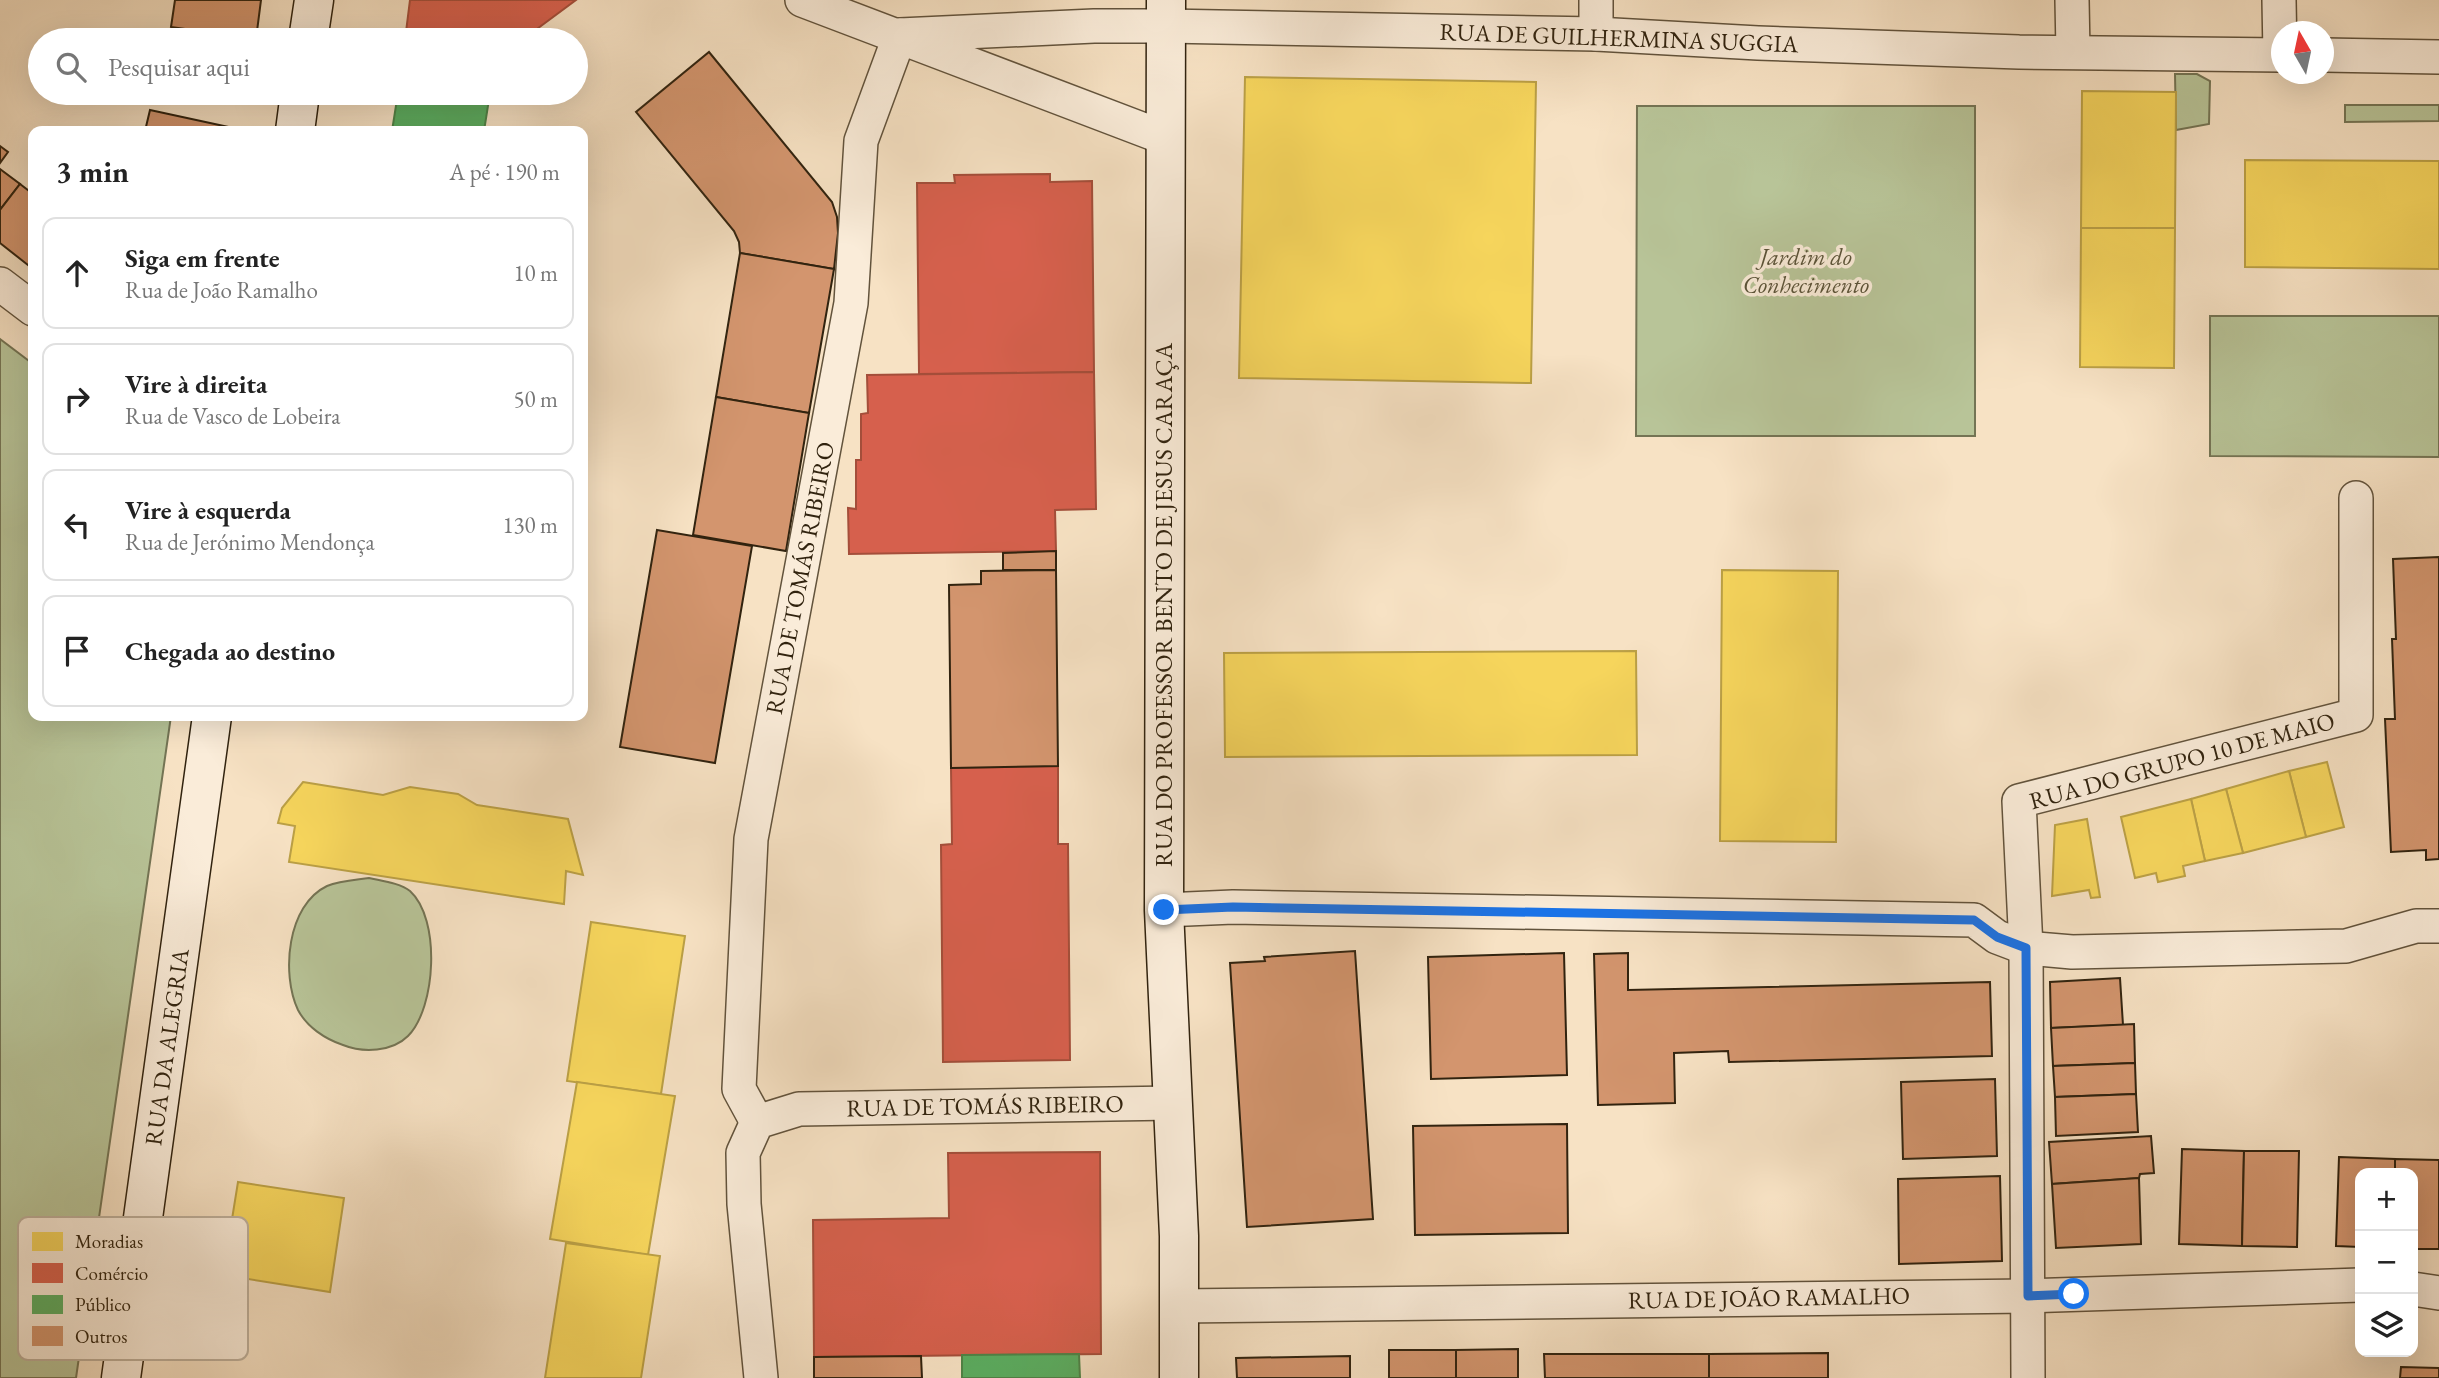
<!DOCTYPE html>
<html lang="pt">
<head>
<meta charset="utf-8">
<style>
	:root { --surface:#fff; --page:#f6f6f6; --text:#222; --muted:#767676; --line:#e0e0e0 }
	body { margin:0; font-family:"EB Garamond",serif; background:var(--page); color:var(--text) }
	.controls { position:absolute; right:21px; bottom:21px; display:grid; overflow:hidden; border-radius:14px; box-shadow:0 7px 28px #0002 }
	.controls button { width:63px; height:63px; display:grid; place-items:center; padding:0; border:0; border-bottom:2px solid var(--line); background:var(--surface); color:var(--text); font:35px sans-serif }
	.compass { position:absolute; left:2271px; top:21px; width:63px; height:63px; border-radius:50%; background:var(--surface); box-shadow:0 7px 28px #0002; rotate:351deg }
	.stop { position:absolute; width:21px; height:21px; margin:-16px; border:5px solid #1a73e8; border-radius:50%; background:#fff }
	.stop.end { background:#1a73e8; border-color:#fff; box-shadow:0 2px 7px #0008 }
	.list { margin:0; padding:0; list-style:none }
	h2 { display:flex; justify-content:space-between; align-items:center; height:91px; margin:0; padding:0 28px; font-size:30px }
	h2 small { font-size:23px; font-weight:400; color:var(--muted) }
	.list li { display:grid; grid-template-columns:46px 1fr auto; gap:21px; align-items:center; box-sizing:border-box; height:112px; margin:0 14px 14px; padding:0 14px; border:2px solid var(--line); border-radius:14px }
	.list b { display:block; font-size:26px; white-space:nowrap }
	.list p { margin:0; font-size:23px; white-space:nowrap; color:var(--muted) }
	.list em { font-size:23px; font-style:normal; color:var(--muted) }
	.icon { flex:none; width:38px; height:38px; fill:none; stroke:currentColor; stroke-width:2; stroke-linecap:round; stroke-linejoin:round }
	.map { position:relative; flex:none; width:2439px; height:1378px; overflow:hidden }
	.search { position:absolute; background:var(--surface); box-shadow:0 7px 28px #0002; left:28px; top:28px; width:560px; height:77px; display:flex; align-items:center; gap:18px; box-sizing:border-box; padding:0 24px; border-radius:38px; color:var(--muted); font-size:26px }
	.panel { position:absolute; background:var(--surface); box-shadow:0 7px 28px #0002; left:28px; top:126px; width:560px; height:595px; border-radius:14px }
	.map>svg:first-child { display:block }
</style>
</head>
<body>
<div class="map">
<svg width="2439" height="1378" viewBox="0 0 2439 1378">
	<rect width="100%" height="100%" fill="#f7e2c4"/>
	<filter id="stains"><feTurbulence type="fractalNoise" baseFrequency=".00286" numOctaves="4"/><feColorMatrix values="0 0 0 0 .2 0 0 0 0 .09 0 0 0 0 .02 0 0 0 .5 -.17"/></filter>
	<radialGradient id="worn" r=".72"><stop offset=".6" stop-color="#630" stop-opacity="0"/><stop offset="1" stop-color="#630" stop-opacity=".3"/></radialGradient>
	<g fill="#b8c498" stroke="#747454" stroke-width="2">
		<path d="M 2175,74 L 2197,74 L 2210,81 L 2209,124 L 2176,130 Z"/>
		<path d="M 2345,105 L 2439,105 L 2439,121 L 2345,122 Z"/>
		<path d="M 1637,106 L 1975,106 L 1975,436 L 1636,436 Z"/>
		<path d="M 2210,316 L 2439,316 L 2439,457 L 2210,456 Z"/>
		<path d="M 0,339 L 33,364 L 33,716 L 171,716 L 76,1378 L 0,1378 Z"/>
		<path d="M 369,878 C 382,881 400,883 410,891 C 441,919 436,1008 408,1036 C 392,1052 363,1053 343,1045 C 325,1039 307,1027 298,1010 C 281,974 287,905 327,886 C 340,881 356,880 369,878 Z"/>
	</g>
	<g fill="#f6d55c" stroke="#bba045" stroke-width="2">
		<path d="M 1245,77 L 1536,82 L 1531,383 L 1239,378 Z"/>
		<path d="M 2082,91 L 2176,92 L 2175,228 L 2081,228 Z"/>
		<path d="M 2245,160 L 2439,161 L 2439,269 L 2245,267 Z"/>
		<path d="M 2081,228 L 2175,228 L 2174,368 L 2080,367 Z"/>
		<path d="M 1722,570 L 1838,571 L 1836,842 L 1720,841 Z"/>
		<path d="M 1636,651 L 1637,755 L 1225,757 L 1224,653 Z"/>
		<path d="M 2327,762 L 2344,827 L 2306,837 L 2289,771 Z"/>
		<path d="M 2289,771 L 2306,837 L 2243,853 L 2226,789 Z"/>
		<path d="M 303,782 L 383,795 L 410,787 L 458,794 L 477,805 L 568,819 L 583,875 L 566,871 L 564,904 L 289,862 L 295,826 L 278,823 L 282,808 Z"/>
		<path d="M 2226,789 L 2243,853 L 2205,861 L 2191,799 Z"/>
		<path d="M 2191,799 L 2205,861 L 2183,866 L 2185,876 L 2158,882 L 2156,873 L 2135,878 L 2121,817 Z"/>
		<path d="M 2087,819 L 2100,897 L 2091,898 L 2089,890 L 2052,896 L 2055,825 Z"/>
		<path d="M 591,922 L 685,936 L 661,1094 L 567,1081 Z"/>
		<path d="M 577,1082 L 675,1096 L 648,1255 L 550,1239 Z"/>
		<path d="M 238,1182 L 344,1198 L 330,1292 L 223,1275 Z"/>
		<path d="M 566,1243 L 660,1256 L 641,1378 L 545,1378 Z"/>
	</g>
	<g fill="#d6604d" stroke="#a44e3a" stroke-width="2">
		<path d="M 410,0 L 576,0 L 522,40 L 405,40 Z"/>
		<path d="M 1050,174 L 1050,182 L 1092,181 L 1094,372 L 919,374 L 917,183 L 955,183 L 954,175 Z"/>
		<path d="M 1094,372 L 1096,509 L 1055,510 L 1056,551 L 849,554 L 848,508 L 856,509 L 856,460 L 861,460 L 861,414 L 868,413 L 867,375 Z"/>
		<path d="M 1058,766 L 1058,844 L 1068,844 L 1070,1060 L 943,1062 L 941,845 L 952,844 L 951,768 Z"/>
		<path d="M 1100,1152 L 1101,1354 L 814,1357 L 813,1220 L 949,1218 L 948,1153 Z"/>
	</g>
	<g fill="#5aae61" stroke="#4e8448" stroke-width="2">
		<path d="M 398,93 L 490,93 L 484,131 L 392,131 Z"/>
		<path d="M 1079,1354 L 1080,1378 L 962,1378 L 962,1355 Z"/>
	</g>
	<g fill="#d3956e" stroke="#31230f" stroke-width="2">
		<path d="M 175,0 L 261,0 L 256,39 L 171,27 Z"/>
		<path d="M 709,52 L 832,202 L 837,217 L 838,233 L 834,269 L 740,253 L 739,242 L 734,231 L 636,112 Z"/>
		<path d="M 150,110 L 247,131 L 145,131 Z"/>
		<path d="M 0,146 L 8,152 L 0,163 Z"/>
		<path d="M 0,169 L 20,184 L 0,210 Z"/>
		<path d="M 20,184 L 33,194 L 33,269 L 0,243 L 0,210 Z"/>
		<path d="M 740,253 L 834,269 L 809,413 L 716,397 Z"/>
		<path d="M 716,397 L 809,413 L 786,551 L 693,535 Z"/>
		<path d="M 657,530 L 752,546 L 715,763 L 620,747 Z"/>
		<path d="M 1056,551 L 1056,570 L 1003,570 L 1003,553 Z"/>
		<path d="M 2439,557 L 2439,859 L 2426,860 L 2426,850 L 2391,852 L 2385,719 L 2395,719 L 2392,639 L 2396,639 L 2393,559 Z"/>
		<path d="M 1056,570 L 1058,766 L 951,768 L 949,585 L 981,584 L 981,571 Z"/>
		<path d="M 1355,951 L 1373,1219 L 1247,1227 L 1230,963 L 1265,961 L 1264,957 Z"/>
		<path d="M 1564,953 L 1567,1075 L 1431,1079 L 1428,957 Z"/>
		<path d="M 1628,953 L 1628,990 L 1990,982 L 1992,1056 L 1729,1062 L 1728,1051 L 1674,1053 L 1675,1103 L 1598,1105 L 1594,954 Z"/>
		<path d="M 2120,978 L 2123,1025 L 2051,1028 L 2050,982 Z"/>
		<path d="M 2134,1024 L 2135,1063 L 2053,1066 L 2051,1028 Z"/>
		<path d="M 2135,1063 L 2136,1094 L 2055,1097 L 2053,1066 Z"/>
		<path d="M 1995,1079 L 1997,1156 L 1903,1159 L 1901,1082 Z"/>
		<path d="M 2136,1094 L 2138,1132 L 2056,1136 L 2055,1097 Z"/>
		<path d="M 1567,1124 L 1568,1233 L 1415,1235 L 1413,1126 Z"/>
		<path d="M 2151,1136 L 2154,1173 L 2140,1174 L 2139,1178 L 2052,1184 L 2049,1142 Z"/>
		<path d="M 2182,1149 L 2244,1151 L 2242,1246 L 2179,1244 Z"/>
		<path d="M 2244,1151 L 2299,1151 L 2297,1247 L 2242,1246 Z"/>
		<path d="M 2339,1157 L 2395,1159 L 2395,1173 L 2360,1173 L 2360,1247 L 2336,1246 Z"/>
		<path d="M 2395,1159 L 2439,1160 L 2439,1249 L 2413,1249 L 2413,1173 L 2395,1173 Z"/>
		<path d="M 2000,1176 L 2002,1261 L 1899,1264 L 1898,1179 Z"/>
		<path d="M 2139,1178 L 2141,1244 L 2056,1248 L 2052,1184 Z"/>
		<path d="M 1518,1349 L 1518,1378 L 1456,1378 L 1456,1350 Z"/>
		<rect x="1389" y="1350" width="67" height="28"/>
		<path d="M 1828,1353 L 1828,1378 L 1709,1378 L 1709,1354 Z"/>
		<path d="M 1544,1354 L 1709,1354 L 1709,1378 L 1545,1378 Z"/>
		<path d="M 921,1356 L 922,1378 L 814,1378 L 814,1357 Z"/>
		<path d="M 1350,1356 L 1350,1378 L 1237,1378 L 1236,1358 Z"/>
		<path d="M 2401,1367 L 2439,1368 L 2439,1378 L 2400,1378 Z"/>
	</g>
	<g fill="none" stroke-linecap="round" stroke-linejoin="round">
		<g stroke="#62533c" stroke-width="36">
			<g id="street">
				<path d="M 802,0 L 1165,138"/>
				<path d="M 1596,0 L 1596,34"/>
				<path d="M 2072,0 L 2073,52"/>
				<path d="M 2279,0 L 2280,55"/>
				<path d="M 900,35 L 1094,26 L 1166,26 L 1596,34 L 1758,43 L 2019,52 L 2282,55"/>
				<path d="M 2324,55 L 2439,57"/>
				<path d="M 0,284 L 33,309"/>
				<path d="M 1164,910 L 1233,907 L 1974,920 L 1997,937 L 2026,948 L 2072,952 L 2346,946 L 2416,926 L 2439,926"/>
				<path d="M 757,1122 L 739,1089 L 751,839 L 851,303 L 861,141 L 900,35"/>
				<path d="M 2413,1289 L 2439,1293"/>
				<path d="M 1178,1306 L 2028,1296 L 2360,1285"/>
				<path d="M 761,1378 L 744,1204 L 743,1153 L 757,1122 L 799,1109 L 1174,1103"/>
				<path d="M 2028,1378 L 2026,948 L 2019,801 L 2356,715 L 2356,498"/>
			</g>
		</g>
		<g stroke="#31230f" stroke-width="41">
			<g id="secondary">
				<path d="M 1166,0 L 1164,910 L 1179,1236 L 1179,1378"/>
				<path d="M 308,40 L 314,0"/>
				<path d="M 295,131 L 300,93"/>
				<path d="M 121,1378 L 212,716"/>
			</g>
		</g>
		<use href="#street" stroke="#faecd9" stroke-width="33"/>
		<use href="#secondary" stroke="#faecd9" stroke-width="38"/>
	</g>
	<g fill="none" stroke-linecap="round" stroke-linejoin="round">
		<path stroke="#1a73e8" stroke-width="9" d="M 1164,910 L 1233,907 L 1974,920 L 1997,937 L 2026,948 L 2028,1296 L 2074,1294"/>
	</g>
	<g text-anchor="middle" stroke-width="7" stroke-linejoin="round" paint-order="stroke">
		<g font-size="24" fill="#31230f" stroke="#faecd9">
			<text transform="translate(1619 38) rotate(2)" y="8">RUA DE GUILHERMINA SUGGIA</text>
			<text transform="translate(800 578) rotate(-79)" y="8">RUA DE TOMÁS RIBEIRO</text>
			<text transform="translate(1164 605) rotate(-90)" y="8">RUA DO PROFESSOR BENTO DE JESUS CARAÇA</text>
			<text transform="translate(2182 761) rotate(-15)" y="8">RUA DO GRUPO 10 DE MAIO</text>
			<text transform="translate(167 1047) rotate(-82)" y="8">RUA DA ALEGRIA</text>
			<text transform="translate(985 1106) rotate(-1)" y="8">RUA DE TOMÁS RIBEIRO</text>
			<text transform="translate(1769 1298) rotate(-1)" y="8">RUA DE JOÃO RAMALHO</text>
		</g>
		<g font-size="24" font-style="italic" fill="#5a5338" stroke="#faecd9">
			<text x="1806" y="265">Jardim do<tspan x="1806" dy="28">Conhecimento</tspan></text>
		</g>
	</g>
	<rect x="18" y="1217" width="230" height="143" rx="10" fill="#faecd9" stroke="#beb09c" stroke-width="2"/>
	<rect x="32" y="1232" width="31" height="19" fill="#f6d55c"/>
	<rect x="32" y="1263" width="31" height="20" fill="#d6604d"/>
	<rect x="32" y="1295" width="31" height="19" fill="#5aae61"/>
	<rect x="32" y="1326" width="31" height="20" fill="#d3956e"/>
	<g font-size="19" fill="#31230f">
		<text x="75" y="1248">Moradias</text>
		<text x="75" y="1280">Comércio</text>
		<text x="75" y="1311">Público</text>
		<text x="75" y="1343">Outros</text>
	</g>
	<rect width="100%" height="100%" filter="url(#stains)"/>
	<rect width="100%" height="100%" fill="url(#worn)"/>
</svg>
<div class="controls">
<button>+</button>
<button>−</button>
<button><svg class="icon" aria-label="layers" viewBox="0 0 24 24"><path d="M12 4l9 5-9 5-9-5zM3 14l9 5 9-5"/></svg></button>
</div>
<svg class="compass" viewBox="-18 -18 36 36"><path d="M0-13l5 13h-10z" fill="#e53935"/><path d="M0 13l5-13h-10z" fill="#767676"/></svg>
<div class="stop" style="left:2074px;top:1294px"></div>
<div class="stop end" style="left:1164px;top:910px"></div>
<div class="search"><svg class="icon" aria-label="search" viewBox="0 0 24 24"><circle cx="10" cy="10" r="6"/><path d="M15 15l6 6"/></svg>Pesquisar aqui</div>
<section class="panel">
<h2>3 min<small>A pé · 190 m</small></h2>
<ul class="list">
<li><svg class="icon" aria-label="ahead" viewBox="0 0 24 24"><path d="M12 20V5M6 11l6-6 6 6"/></svg><div><b>Siga em frente</b><p>Rua de João Ramalho</p></div><em>10 m</em></li>
<li><svg class="icon" aria-label="right" viewBox="0 0 24 24"><path d="M7 20v-9h11M14 6l5 5-5 5"/></svg><div><b>Vire à direita</b><p>Rua de Vasco de Lobeira</p></div><em>50 m</em></li>
<li><svg class="icon" aria-label="left" viewBox="0 0 24 24"><path d="M17 20v-9H6M10 6l-5 5 5 5"/></svg><div><b>Vire à esquerda</b><p>Rua de Jerónimo Mendonça</p></div><em>130 m</em></li>
<li><svg class="icon" aria-label="arrive" viewBox="0 0 24 24"><path d="M6 21V4h12l-3 4 3 4H6"/></svg><div><b>Chegada ao destino</b></div></li>
</ul>
</section>
</div>
</body>
</html>
